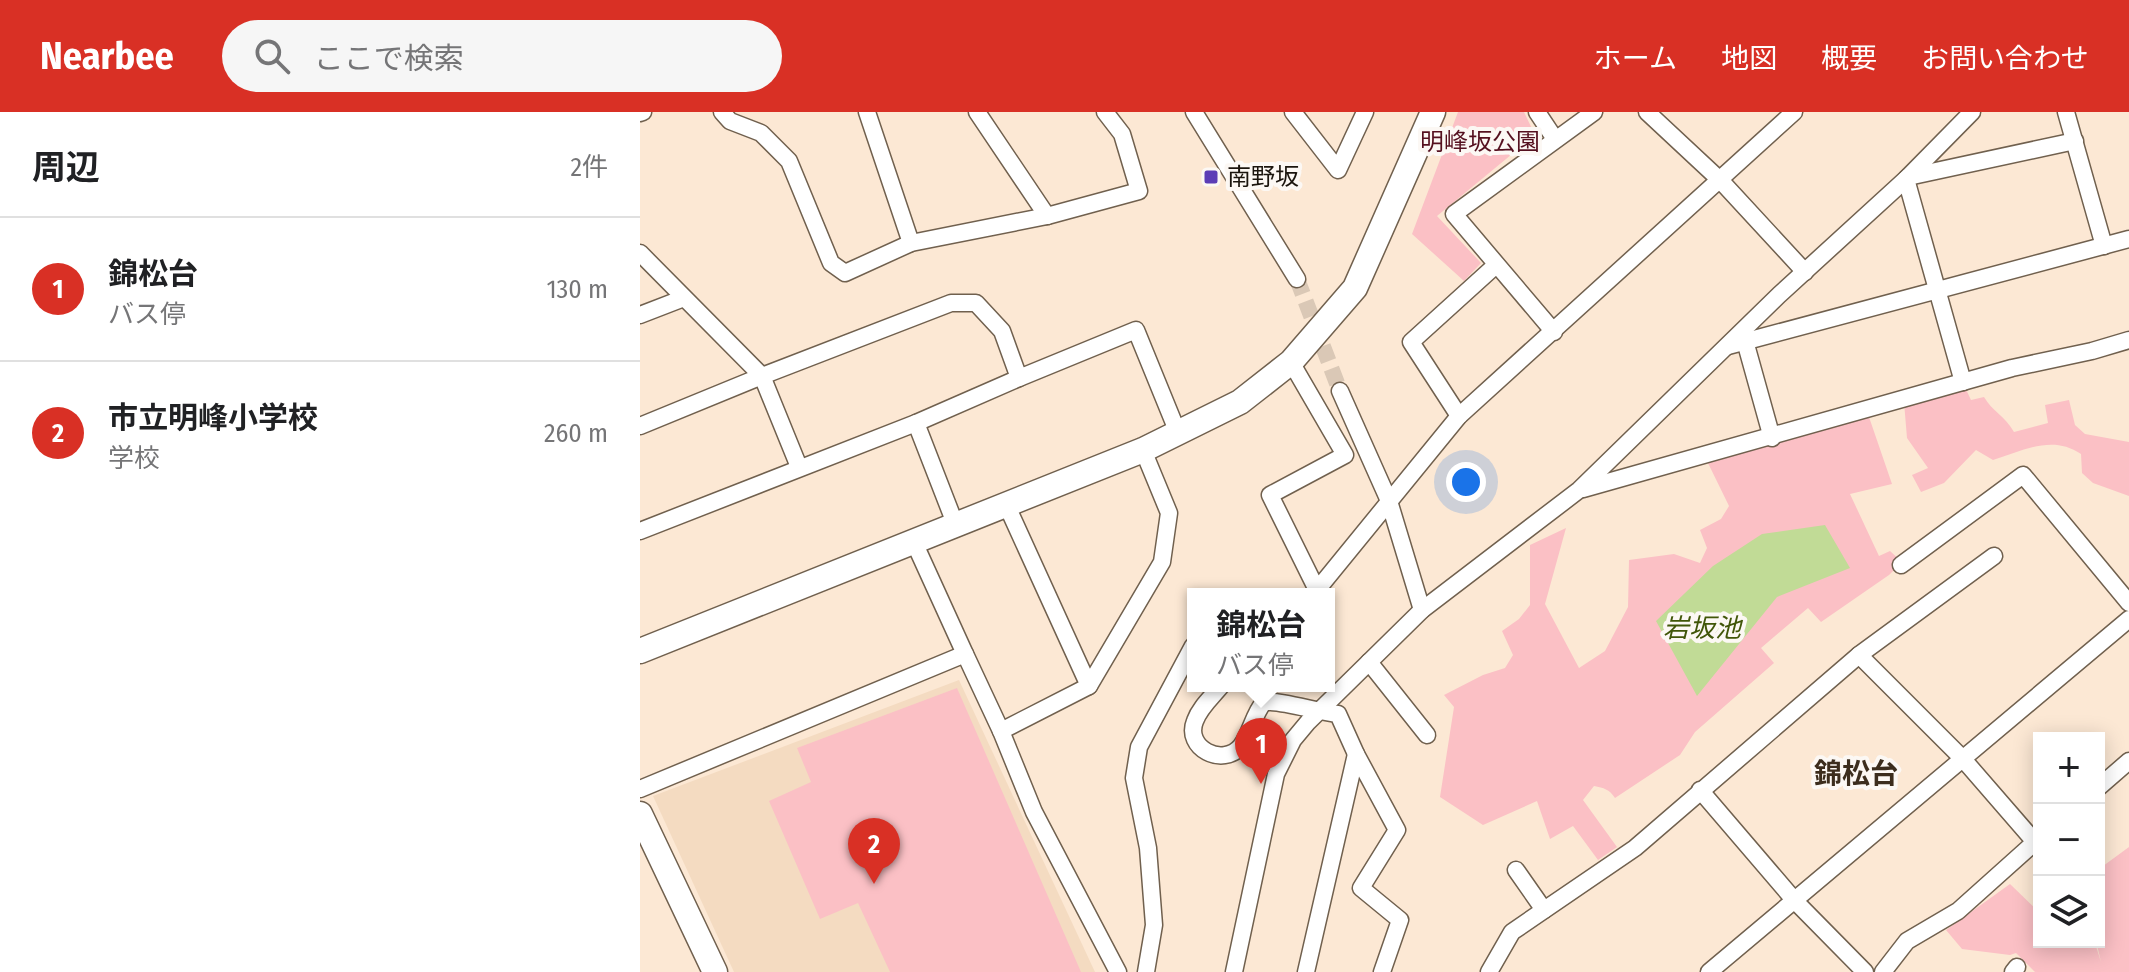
<!DOCTYPE html>
<html lang="ja">
<head>
<meta charset="utf-8">
<style>
	:root { --surface:#fff; --page:#f6f6f6; --text:#202124; --muted:#757577; --line:#e0e0e0; --accent:#d93025 }
	body { margin:0; font-family:"Fira Sans Condensed","Noto Sans JP",sans-serif; background:var(--page); color:var(--text) }
	.controls { position:absolute; right:24px; bottom:24px; display:grid; overflow:hidden; border-radius:0px; box-shadow:0 4px 20px #0003 }
	.controls button { width:72px; height:72px; display:grid; place-items:center; padding:0; border:0; border-bottom:2px solid var(--line); background:var(--surface); color:var(--text); font:40px sans-serif }
	.you { position:absolute; left:826px; top:370px; width:28px; height:28px; margin:-20px; border:6px solid #fff; border-radius:50%; background:#1a73e8; box-shadow:0 0 0 12px #1a73e833 }
	.badge { display:grid; place-items:center; width:52px; height:52px; border-radius:50%; background:var(--accent); color:#fff; font-size:26px; font-weight:700 }
	.pin { position:absolute; translate:-50% -66px; filter:drop-shadow(0 2px 4px #0008) }
	.pin::after { content:''; position:absolute; top:42px; width:28px; height:24px; background:inherit; clip-path:polygon(0 0,100% 0,50% 100%) }
	.popup { position:absolute; left:547px; top:476px; width:148px; height:104px; box-sizing:border-box; display:grid; place-content:center; border-radius:0px; background:var(--surface); filter:drop-shadow(0 2px 6px #0005); font-size:26px; white-space:nowrap; color:var(--muted) }
	.popup b { font-size:30px; color:var(--text) }
	.popup::after { content:''; position:absolute; left:50%; top:100%; margin-left:-16px; border:16px solid transparent; border-top-color:var(--surface) }
	.list { margin:0; padding:0; list-style:none }
	h2 { display:flex; justify-content:space-between; align-items:center; height:104px; margin:0; padding:0 32px; font-size:34px }
	h2 small { font-size:26px; font-weight:400; color:var(--muted) }
	.list li { display:grid; grid-template-columns:52px 1fr auto; gap:24px; align-items:center; box-sizing:border-box; height:144px; padding:0 32px; border-top:2px solid var(--line) }
	.list b { display:block; font-size:30px; white-space:nowrap }
	.list p { margin:0; font-size:26px; white-space:nowrap; color:var(--muted) }
	.list em { font-size:26px; font-style:normal; color:var(--muted) }
	.icon { flex:none; width:44px; height:44px; fill:none; stroke:currentColor; stroke-width:2; stroke-linecap:round; stroke-linejoin:round }
	.map { position:relative; flex:none; width:1489px; height:860px; overflow:hidden }
	header { display:flex; align-items:center; gap:48px; box-sizing:border-box; height:112px; padding:0 40px; background:var(--accent); color:#fff }
	header strong { font-size:38px }
	nav { display:flex; gap:44px; margin-inline-start:auto; font-size:28px }
	.search { width:560px; height:72px; background:var(--page); display:flex; align-items:center; gap:20px; box-sizing:border-box; padding:0 28px; border-radius:44px; color:var(--muted); font-size:30px }
	main { display:flex }
	aside { flex:1; background:var(--surface) }
	.map>svg:first-child { display:block }
</style>
</head>
<body>
<header>
<strong>Nearbee</strong>
<div class="search"><svg class="icon" aria-label="search" viewBox="0 0 24 24"><circle cx="10" cy="10" r="6"/><path d="M15 15l6 6"/></svg>ここで検索</div>
<nav><a>ホーム</a><a>地図</a><a>概要</a><a>お問い合わせ</a></nav>
</header>
<main>
<aside>
<h2>周辺<small>2件</small></h2>
<ul class="list">
<li><span class="badge">1</span><div><b>錦松台</b><p>バス停</p></div><em>130 m</em></li>
<li><span class="badge">2</span><div><b>市立明峰小学校</b><p>学校</p></div><em>260 m</em></li>
</ul>
</aside>
<div class="map">
<svg width="1489" height="860" viewBox="0 0 1489 860">
	<rect width="100%" height="100%" fill="#fce8d4"/>
	<path fill="#f4dbc1" d="M 319,568 L 455,860 L 94,860 L 13,684 Z"/>
	<g fill="#fbc0c5">
		<path d="M 818,0 L 884,0 L 895,23 L 797,104 L 841,151 L 824,169 L 772,122 Z"/>
		<path d="M 1323,271 L 1331,288 L 1344,285 C 1352,299 1365,304 1374,320 L 1408,311 L 1405,293 L 1429,288 L 1435,313 L 1445,322 L 1489,330 L 1489,384 L 1453,371 L 1442,361 L 1441,342 C 1412,322 1383,339 1353,348 L 1336,338 L 1304,371 L 1281,380 L 1272,363 L 1288,356 L 1267,326 L 1264,290 Z"/>
		<path d="M 1229,305 L 1252,372 L 1210,382 L 1239,444 L 1250,439 L 1262,450 L 1249,463 L 1181,510 L 1168,496 L 1121,536 L 1134,551 L 1055,620 L 1040,643 L 975,686 C 969,677 964,676 954,674 L 943,688 L 977,735 L 958,748 L 933,714 L 910,727 L 897,689 L 843,713 L 800,685 L 814,595 L 804,583 L 843,563 L 865,556 L 873,543 L 862,519 L 879,507 L 890,493 L 890,433 L 926,416 L 905,492 L 939,556 L 965,539 L 988,495 L 989,448 L 1034,442 L 1060,451 L 1067,436 L 1060,418 L 1081,407 L 1089,394 L 1067,349 Z"/>
		<path d="M 317,576 L 441,860 L 250,860 L 218,791 L 180,807 L 129,689 L 171,670 L 157,636 Z"/>
		<path d="M 1489,735 L 1489,860 L 1395,860 L 1376,841 L 1370,843 L 1322,837 L 1306,818 L 1370,772 L 1399,800 L 1399,830 L 1451,830 L 1456,834 L 1461,850 L 1457,833 L 1453,830 L 1459,830 L 1459,757 Z"/>
	</g>
	<path fill="#c1db96" d="M 1185,413 L 1210,456 L 1137,485 L 1057,584 L 1016,509 L 1073,454 L 1122,422 Z"/>
	<g fill="none" stroke-linecap="round" stroke-linejoin="round">
		<path stroke="#dac8b6" stroke-width="16" stroke-dasharray="16 8" stroke-linecap="butt" d="M 657,167 L 700,279"/>
		<g stroke="#70604e" stroke-width="19">
			<g id="street">
				<path d="M 82,0 L 90,9 L 121,21 L 149,49 L 191,151 L 205,161 L 271,131 L 407,104 L 499,79 L 482,22 L 465,0"/>
				<path d="M 227,0 L 271,131"/>
				<path d="M 337,0 L 407,104"/>
				<path d="M 554,0 L 657,167"/>
				<path d="M 653,0 L 698,58 L 725,0"/>
				<path d="M 897,0 L 915,27"/>
				<path d="M 1007,0 L 1081,69 L 1165,160"/>
				<path d="M 1426,0 L 1464,134"/>
				<path d="M 0,1 L 3,0"/>
				<path d="M 1268,65 L 1435,29"/>
				<path d="M 1266,67 L 1323,270"/>
				<path d="M 0,141 L 122,264 L 311,191 L 336,191 L 362,219 L 379,266 L 496,218 L 538,321"/>
				<path d="M 0,203 L 44,186"/>
				<path d="M 914,220 L 814,102 L 954,0"/>
				<path d="M 1105,229 L 1132,326"/>
				<path d="M 1088,234 L 1489,127"/>
				<path d="M 651,250 L 705,343 L 630,383 L 677,478 L 819,304 L 1154,0"/>
				<path d="M 700,279 L 749,389 L 782,498"/>
				<path d="M 819,304 L 771,230 L 856,153"/>
				<path d="M 276,311 L 316,414"/>
				<path d="M 0,314 L 122,264 L 159,355"/>
				<path d="M 943,377 L 1372,256 L 1452,239 L 1489,228"/>
				<path d="M 367,394 L 449,574"/>
				<path d="M 0,419 L 276,311 L 379,266"/>
				<path d="M 274,430 L 325,542"/>
				<path d="M 1261,453 L 1383,363 L 1489,491"/>
				<path d="M 1219,543 L 1323,647 L 1395,730 L 1399,726"/>
				<path d="M 729,550 L 787,623"/>
				<path d="M 581,574 C 572,585 560,595 555,609 C 544,636 583,656 601,634 C 611,621 613,603 624,590 C 642,588 677,600 698,602 L 716,642 L 757,718 L 721,776 L 760,808 L 742,860"/>
				<path d="M 361,619 L 449,574 L 522,450 L 529,401 L 503,338"/>
				<path d="M 1459,675 L 1489,649"/>
				<path d="M 0,677 L 325,542 L 361,619 L 394,700 L 478,860"/>
				<path d="M 1060,678 L 1155,789 L 1225,860"/>
				<path d="M 876,758 L 904,798"/>
				<path d="M 506,860 L 514,813 L 508,736 L 494,666 L 499,635 L 553,534"/>
				<path d="M 594,860 L 636,662 L 653,628 L 668,610 L 782,498 L 939,378 L 1139,183 L 1266,67 L 1332,0"/>
				<path d="M 666,860 L 716,642"/>
				<path d="M 849,860 L 872,820 L 995,736 L 1219,543 L 1354,444"/>
				<path d="M 1069,860 L 1489,507"/>
				<path d="M 1243,860 L 1267,829 L 1318,799 L 1395,730"/>
				<path d="M 1373,860 L 1377,855"/>
			</g>
		</g>
		<g stroke="#70604e" stroke-width="27">
			<g id="secondary">
				<path d="M 0,539 L 503,338 L 600,290 L 651,250 L 715,176 L 793,0"/>
				<path d="M 0,702 L 75,860"/>
			</g>
		</g>
		<use href="#street" stroke="#fff" stroke-width="16"/>
		<use href="#secondary" stroke="#fff" stroke-width="24"/>
	</g>
	<rect fill="#5c3db6" stroke="#fcf8f4" stroke-width="3" x="563" y="57" width="16" height="16" rx="4"/>
	<g text-anchor="middle" stroke-width="8" stroke-linejoin="round" paint-order="stroke">
		<g font-size="24" fill="#55101f" stroke="#fcf8f4">
			<text x="840" y="38">明峰坂公園</text>
		</g>
		<g font-size="24" fill="#1b150e" stroke="#fcf8f4" text-anchor="start">
			<text x="587" y="73">南野坂</text>
		</g>
		<g font-size="26" font-style="italic" fill="#415609" stroke="#fcf8f4">
			<text x="1062" y="525">岩坂池</text>
		</g>
		<g font-size="28" font-weight="bold" fill="#3c2d1d" stroke="#fcf8f4">
			<text x="1216" y="671">錦松台</text>
		</g>
	</g>
</svg>
<div class="controls">
<button>+</button>
<button>−</button>
<button><svg class="icon" aria-label="layers" viewBox="0 0 24 24"><path d="M12 4l9 5-9 5-9-5zM3 14l9 5 9-5"/></svg></button>
</div>
<div class="you"></div>
<div class="pin badge" style="left:621px;top:672px">1</div>
<div class="popup"><b>錦松台</b>バス停</div>
<div class="pin badge" style="left:234px;top:772px">2</div>
</div>
</main>
</body>
</html>
